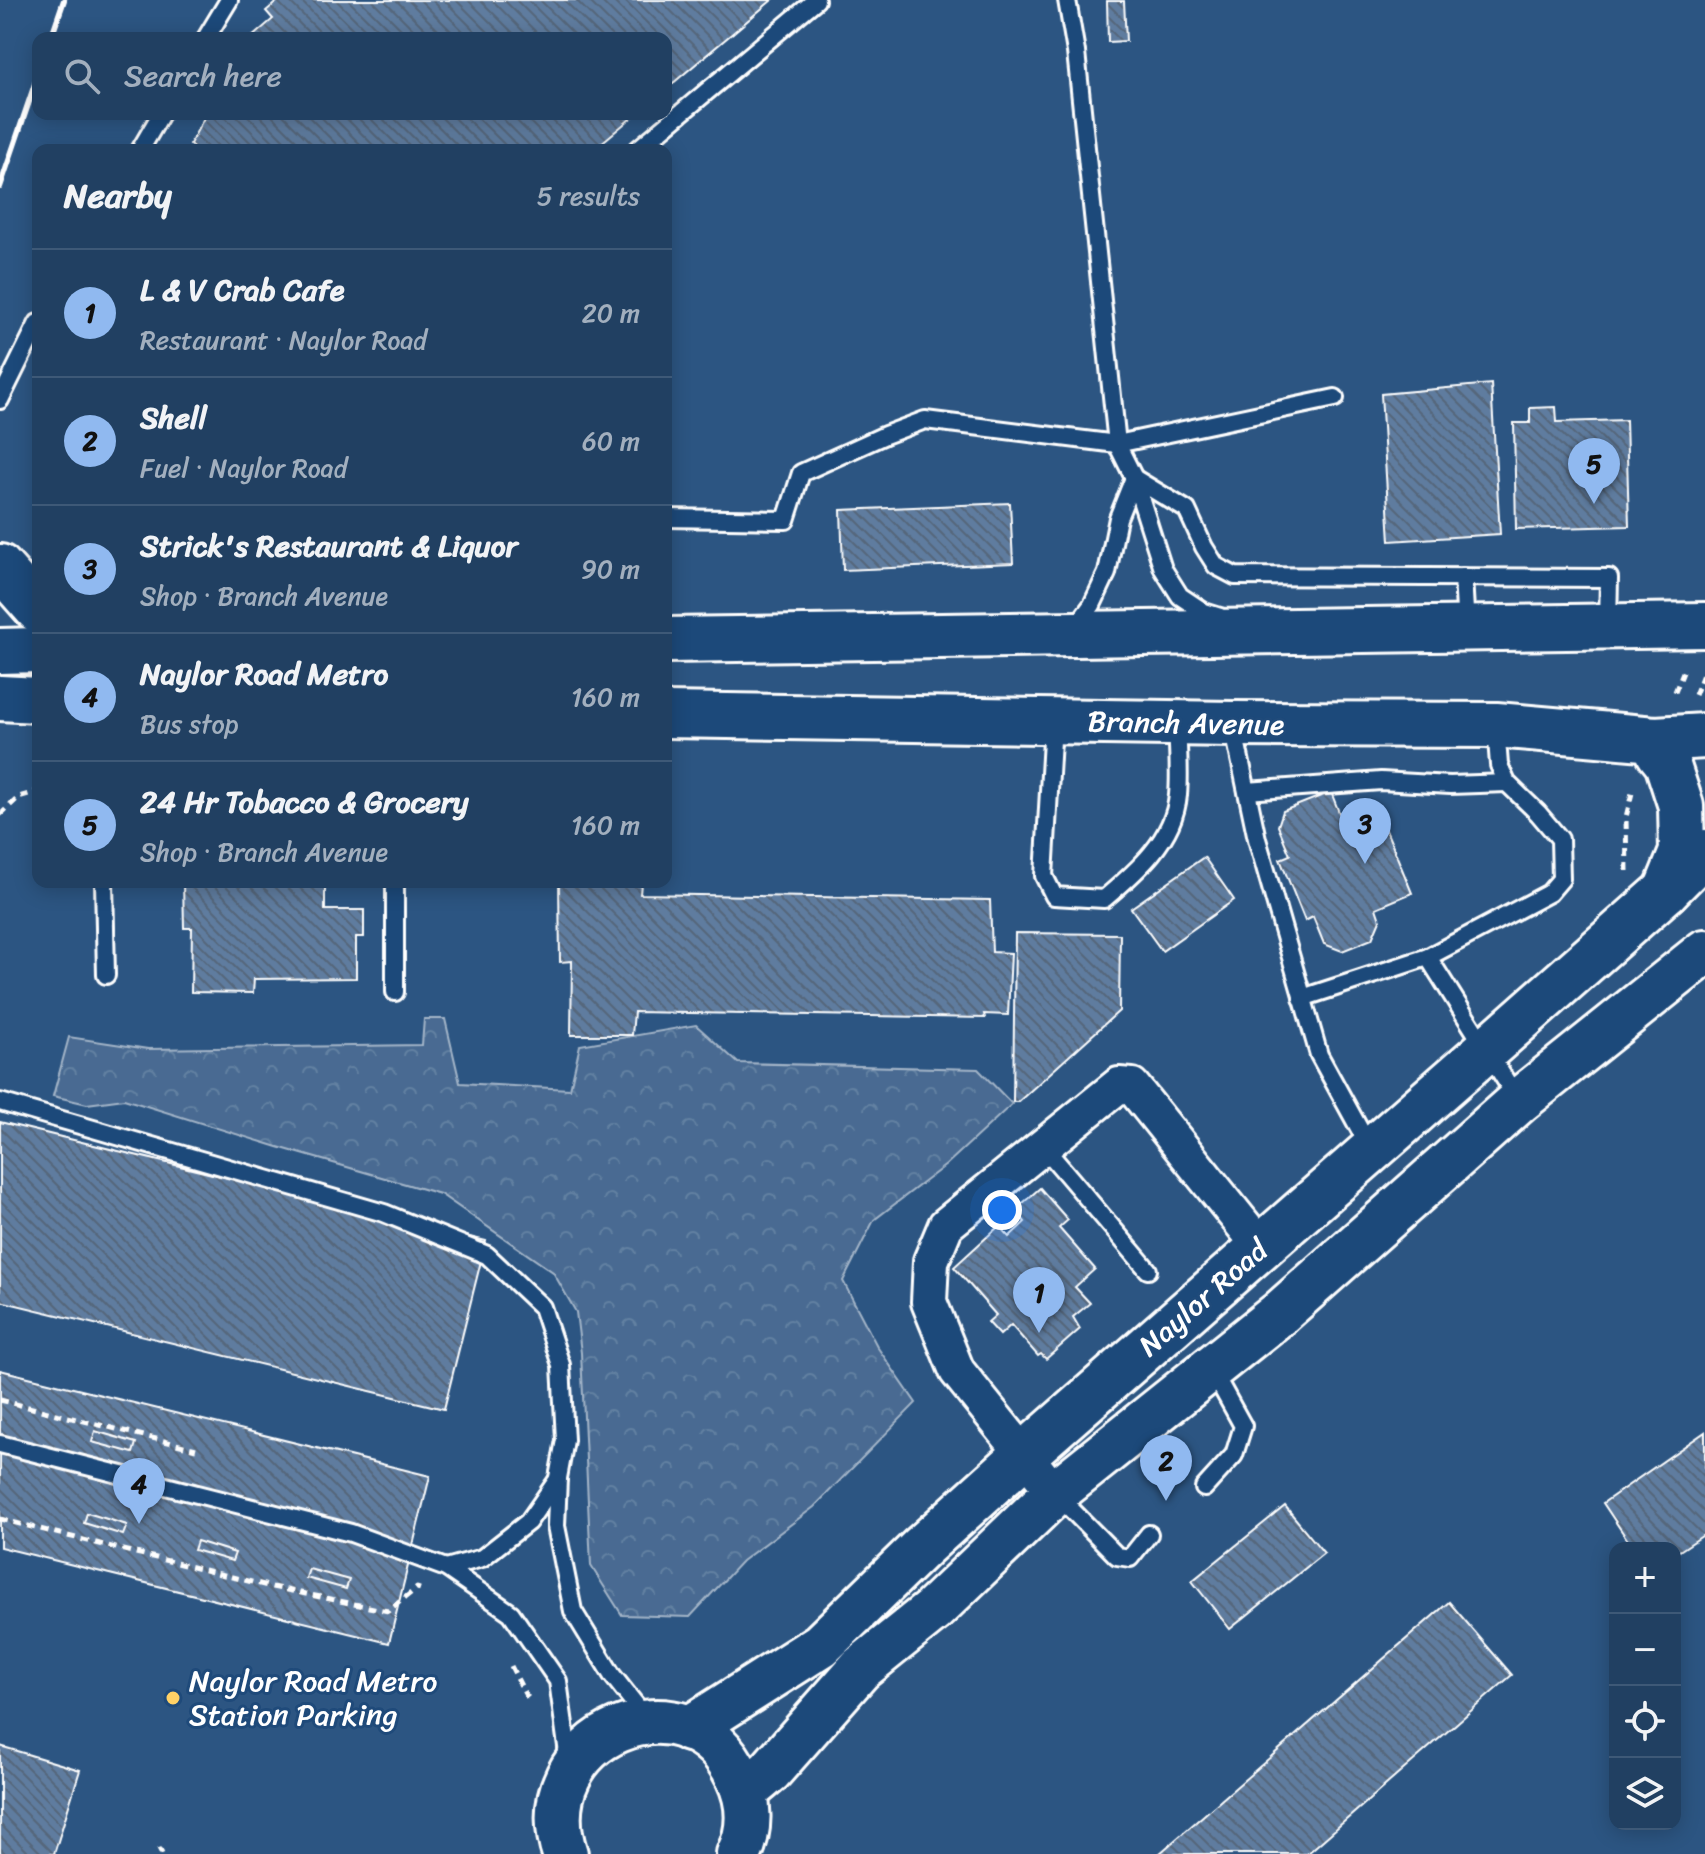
<!DOCTYPE html>
<html lang="en">
<head>
<meta charset="utf-8">
<style>
	:root { --surface:#214062; --page:#294768; --text:#f1f3f6; --muted:#a2afbe; --line:#3e5977; --accent:#90b9f0 }
	body { margin:0; font-family:Sriracha,sans-serif; background:var(--page); color:var(--text) }
	.controls { position:absolute; right:24px; bottom:24px; display:grid; overflow:hidden; border-radius:16px; box-shadow:0 4px 20px #0003 }
	.controls button { width:72px; height:72px; display:grid; place-items:center; padding:0; border:0; border-bottom:2px solid var(--line); background:var(--surface); color:var(--text); font:40px sans-serif }
	.you { position:absolute; left:1002px; top:1210px; width:28px; height:28px; margin:-20px; border:6px solid #fff; border-radius:50%; background:#1a73e8; box-shadow:0 0 0 12px #1a73e833 }
	.badge { display:grid; place-items:center; width:52px; height:52px; border-radius:50%; background:var(--accent); color:#111; font-size:26px; font-weight:700 }
	.pin { position:absolute; translate:-50% -66px; filter:drop-shadow(0 2px 4px #0008) }
	.pin::after { content:''; position:absolute; top:42px; width:28px; height:24px; background:inherit; clip-path:polygon(0 0,100% 0,50% 100%) }
	.list { margin:0; padding:0; list-style:none }
	h2 { display:flex; justify-content:space-between; align-items:center; height:104px; margin:0; padding:0 32px; font-size:34px }
	h2 small { font-size:26px; font-weight:400; color:var(--muted) }
	.list li { display:grid; grid-template-columns:52px 1fr auto; gap:24px; align-items:center; box-sizing:border-box; height:128px; padding:0 32px; border-top:2px solid var(--line) }
	.list b { display:block; font-size:30px; white-space:nowrap }
	.list p { margin:0; font-size:26px; white-space:nowrap; color:var(--muted) }
	.list em { font-size:26px; font-style:normal; color:var(--muted) }
	.icon { flex:none; width:44px; height:44px; fill:none; stroke:currentColor; stroke-width:2; stroke-linecap:round; stroke-linejoin:round }
	.map { position:relative; flex:none; width:1705px; height:1854px; overflow:hidden }
	.search { position:absolute; background:var(--surface); box-shadow:0 4px 20px #0003; left:32px; top:32px; width:640px; height:88px; display:flex; align-items:center; gap:20px; box-sizing:border-box; padding:0 28px; border-radius:16px; color:var(--muted); font-size:30px }
	.panel { position:absolute; background:var(--surface); box-shadow:0 4px 20px #0003; left:32px; top:144px; width:640px; height:744px; border-radius:16px }
	.map>svg:first-child { display:block }
</style>
</head>
<body>
<div class="map">
<svg width="1705" height="1854" viewBox="0 0 1705 1854">
	<defs>
		<pattern id="forest-crowns" width="20" height="18" patternUnits="userSpaceOnUse" patternTransform="scale(2)"><rect width="20" height="18" fill="#486b92"/><path d="M2 6a3 3 0 1 1 6 0M12 15a3 3 0 1 1 6 0" fill="none" stroke="#6381a2"/></pattern>
		<pattern id="building-back-hatch" width="6" height="6" patternUnits="userSpaceOnUse" patternTransform="scale(2)"><rect width="6" height="6" fill="#5e7c9f"/><path d="M-1 5l2 2M0 0l6 6M5-1l2 2" fill="none" stroke="#56667a"/></pattern>
	</defs>
	<rect width="100%" height="100%" fill="#2c5582"/>
	<filter id="ink" filterUnits="userSpaceOnUse"><feTurbulence type="fractalNoise" baseFrequency=".0125" numOctaves="2"/><feDisplacementMap in="SourceGraphic" scale="16" xChannelSelector="R" yChannelSelector="G"/><feConvolveMatrix kernelMatrix="1 2 1 2 8 2 1 2 1" color-interpolation-filters="sRGB"/></filter>
	<g filter="url(#ink)">
		<path fill="url(#forest-crowns)" stroke="#a4b5c8" stroke-width="2" d="M 424,1019 L 445,1019 L 460,1083 L 570,1089 L 580,1045 L 696,1025 L 738,1063 L 978,1069 L 1012,1104 L 946,1165 L 874,1220 L 843,1281 L 878,1348 L 916,1403 L 814,1507 L 742,1561 L 690,1617 L 622,1615 L 591,1566 L 581,1353 L 576,1312 L 553,1272 L 440,1194 L 278,1147 L 124,1099 L 87,1104 L 53,1096 L 69,1037 L 148,1049 L 422,1045 Z"/>
		<g fill="url(#building-back-hatch)" stroke="#fff" stroke-width="2">
			<path d="M 279,0 L 772,0 L 666,89 L 666,38 L 251,38 L 273,19 L 266,11 Z"/>
			<path d="M 1107,1 L 1124,1 L 1126,41 L 1108,42 Z"/>
			<path d="M 206,114 L 636,114 L 593,150 L 196,150 L 190,144 Z"/>
			<path d="M 1491,384 L 1500,534 L 1390,541 L 1381,394 Z"/>
			<path d="M 1556,407 L 1557,422 L 1626,420 L 1629,526 L 1516,529 L 1514,423 L 1530,423 L 1530,408 Z"/>
			<path d="M 1010,503 L 1013,563 L 843,570 L 841,510 Z"/>
			<path d="M 1331,792 L 1342,820 L 1376,806 L 1412,893 L 1376,908 L 1380,920 L 1372,939 L 1342,951 L 1324,944 L 1313,917 L 1305,921 L 1280,859 L 1290,855 L 1278,826 L 1283,811 Z"/>
			<path d="M 1204,857 L 1234,900 L 1162,951 L 1131,908 Z"/>
			<path d="M 183,882 L 325,882 L 325,910 L 364,910 L 364,937 L 356,937 L 356,978 L 254,979 L 253,993 L 191,992 L 192,928 L 184,928 Z"/>
			<path d="M 559,882 L 641,884 L 640,894 L 990,900 L 992,952 L 1011,953 L 1008,1015 L 984,1014 L 985,1018 L 634,1012 L 632,1035 L 571,1035 L 572,961 L 560,962 Z"/>
			<path d="M 1015,933 L 1120,934 L 1119,1011 L 1018,1102 L 1013,1102 Z"/>
			<path d="M 0,1122 L 486,1241 L 444,1409 L 0,1301 Z"/>
			<path d="M 1040,1188 L 1068,1220 L 1059,1228 L 1095,1269 L 1075,1287 L 1090,1303 L 1073,1317 L 1080,1329 L 1046,1359 L 1041,1354 L 1038,1356 L 1011,1325 L 1000,1335 L 988,1322 L 996,1315 L 954,1267 L 999,1226 L 1009,1237 L 1025,1222 L 1015,1210 Z"/>
			<path d="M 0,1370 L 430,1476 L 389,1643 L 0,1547 Z"/>
			<path d="M 95,1431 L 136,1443 L 133,1453 L 92,1442 Z"/>
			<path d="M 1705,1432 L 1705,1534 L 1675,1554 L 1675,1548 L 1633,1548 L 1603,1503 Z"/>
			<path d="M 1285,1506 L 1324,1553 L 1230,1629 L 1192,1581 Z"/>
			<path d="M 87,1513 L 127,1525 L 123,1535 L 84,1523 Z"/>
			<path d="M 197,1541 L 235,1553 L 232,1561 L 194,1550 Z"/>
			<path d="M 309,1569 L 349,1580 L 346,1589 L 306,1578 Z"/>
			<path d="M 1449,1602 L 1512,1675 L 1307,1854 L 1159,1854 Z"/>
			<path d="M 0,1746 L 80,1770 L 54,1854 L 0,1854 Z"/>
		</g>
		<g fill="none" stroke-linecap="round" stroke-linejoin="round">
			<g stroke="#fff" stroke-width="22">
				<g id="lane">
					<path d="M 1067,0 L 1076,52 L 1117,444 L 1134,478 L 1163,569 L 1180,596 L 1204,612 L 1220,617"/>
					<path d="M 206,38 L 229,0"/>
					<path d="M 140,150 L 161,114"/>
					<path d="M 637,150 L 816,0"/>
					<path d="M 0,400 L 38,323"/>
					<path d="M 1134,478 L 1187,510 L 1204,547 L 1216,566 L 1235,576 L 1609,578 L 1608,623"/>
					<path d="M 666,518 L 786,520 L 801,473 L 885,435 L 925,420 L 1117,444 L 1335,398"/>
					<path d="M 1463,577 L 1466,628"/>
					<path d="M 1075,628 L 1092,605 L 1107,573 L 1118,518 L 1134,478"/>
					<path d="M 1053,723 L 1044,876 L 1054,896 L 1104,899 C 1136,872 1174,840 1178,795 C 1180,772 1178,749 1177,726"/>
					<path d="M 1233,726 L 1257,839 L 1319,1055 L 1371,1150"/>
					<path d="M 1247,791 L 1381,781 L 1450,785 L 1507,783"/>
					<path d="M 104,882 L 106,975"/>
					<path d="M 1428,957 L 1549,893 L 1561,879 L 1560,839 L 1538,813 L 1507,783 L 1499,765 L 1496,727"/>
					<path d="M 395,992 L 395,882"/>
					<path d="M 1302,998 L 1428,957 L 1518,1100"/>
					<path d="M 0,1102 L 384,1213 L 487,1255 L 542,1307 L 561,1365 L 565,1440 L 558,1478 L 556,1526 L 573,1611 L 612,1675 L 646,1718"/>
					<path d="M 1043,1146 L 1148,1270"/>
					<path d="M 0,1444 L 351,1533 L 446,1568 L 511,1613 L 558,1681 L 569,1761"/>
					<path d="M 1204,1488 L 1234,1455 L 1243,1426 L 1212,1370"/>
					<path d="M 1056,1494 L 1117,1556 L 1130,1558 L 1149,1534"/>
					<path d="M 446,1568 L 482,1558 L 528,1522 L 558,1479"/>
				</g>
			</g>
			<g stroke="#fff" stroke-width="40">
				<path id="street" d="M 1055,1493 L 957,1371 L 929,1302 L 931,1261 L 946,1225 L 1119,1085 L 1132,1086 L 1261,1247"/>
			</g>
			<g stroke="#fff" stroke-width="50">
				<g id="secondary">
					<path d="M 689,1729 L 821,1645 L 922,1547 L 1025,1454 L 1486,1050 L 1666,891 L 1705,852"/>
					<path d="M 745,1792 L 770,1771 L 860,1669 L 932,1611 L 1055,1493 L 1280,1313 L 1519,1101 L 1705,952"/>
					<path d="M 565,1854 C 525,1735 689,1668 738,1777 C 750,1802 751,1829 739,1854"/>
				</g>
			</g>
			<g stroke="#fff" stroke-width="50">
				<g id="highway">
					<path d="M 0,567 L 38,610"/>
					<path d="M 666,640 L 1705,625"/>
					<path d="M 0,651 L 38,650"/>
					<path d="M 0,698 L 38,700"/>
					<path d="M 666,715 L 1233,724 L 1496,725 L 1655,739 L 1705,736"/>
					<path d="M 1655,739 L 1659,753 L 1667,763 L 1681,806 L 1682,852 L 1666,891"/>
				</g>
			</g>
			<g stroke="#fff" stroke-width="5" stroke-dasharray="8 6" stroke-linecap="butt">
				<path d="M 1675,692 L 1685,667"/>
				<path d="M 1695,695 L 1705,669"/>
				<path d="M 0,815 L 19,797 L 38,791"/>
				<path d="M 1627,871 L 1626,817 L 1632,793"/>
				<path d="M 0,1400 L 196,1449"/>
				<path d="M 0,1519 L 272,1587 L 388,1611 L 417,1588 L 420,1589"/>
				<path d="M 511,1666 L 525,1694 L 532,1702"/>
				<path d="M 159,1848 L 162,1854"/>
			</g>
			<use href="#lane" stroke="#1f4a7a" stroke-width="16"/>
			<use href="#street" stroke="#1f4a7a" stroke-width="34"/>
			<use href="#secondary" stroke="#1f4a7a" stroke-width="44"/>
			<use href="#highway" stroke="#1f4a7a" stroke-width="44"/>
			<g stroke="#fff" stroke-width="6">
				<path d="M 51,38 L 64,0"/>
				<path d="M 0,187 L 38,75"/>
			</g>
		</g>
	</g>
	<circle fill="#ffd166" stroke="#1f4a7a" stroke-width="3" cx="173" cy="1698" r="8"/>
	<g text-anchor="middle" stroke-width="6" stroke-linejoin="round" paint-order="stroke">
		<g font-size="30" fill="#fff" stroke="#1f4a7a">
			<text transform="translate(1186 723) rotate(1)" y="10">Branch Avenue</text>
			<text transform="translate(1203 1298) rotate(-41)" y="10">Naylor Road</text>
		</g>
		<g font-size="30" fill="#fff" stroke="#1f4a7a" text-anchor="start">
			<text x="189" y="1691">Naylor Road Metro<tspan x="189" dy="34">Station Parking</tspan></text>
		</g>
	</g>
</svg>
<div class="controls">
<button>+</button>
<button>−</button>
<button><svg class="icon" aria-label="locate" viewBox="0 0 24 24"><circle cx="12" cy="12" r="6"/><path d="M12 2v4M12 18v4M2 12h4M18 12h4"/></svg></button>
<button><svg class="icon" aria-label="layers" viewBox="0 0 24 24"><path d="M12 4l9 5-9 5-9-5zM3 14l9 5 9-5"/></svg></button>
</div>
<div class="you"></div>
<div class="pin badge" style="left:1039px;top:1333px">1</div>
<div class="pin badge" style="left:1166px;top:1501px">2</div>
<div class="pin badge" style="left:1365px;top:864px">3</div>
<div class="pin badge" style="left:139px;top:1524px">4</div>
<div class="pin badge" style="left:1594px;top:504px">5</div>
<div class="search"><svg class="icon" aria-label="search" viewBox="0 0 24 24"><circle cx="10" cy="10" r="6"/><path d="M15 15l6 6"/></svg>Search here</div>
<section class="panel">
<h2>Nearby<small>5 results</small></h2>
<ul class="list">
<li><span class="badge">1</span><div><b>L &amp; V Crab Cafe</b><p>Restaurant · Naylor Road</p></div><em>20 m</em></li>
<li><span class="badge">2</span><div><b>Shell</b><p>Fuel · Naylor Road</p></div><em>60 m</em></li>
<li><span class="badge">3</span><div><b>Strick's Restaurant &amp; Liquor</b><p>Shop · Branch Avenue</p></div><em>90 m</em></li>
<li><span class="badge">4</span><div><b>Naylor Road Metro</b><p>Bus stop</p></div><em>160 m</em></li>
<li><span class="badge">5</span><div><b>24 Hr Tobacco &amp; Grocery</b><p>Shop · Branch Avenue</p></div><em>160 m</em></li>
</ul>
</section>
</div>
</body>
</html>
